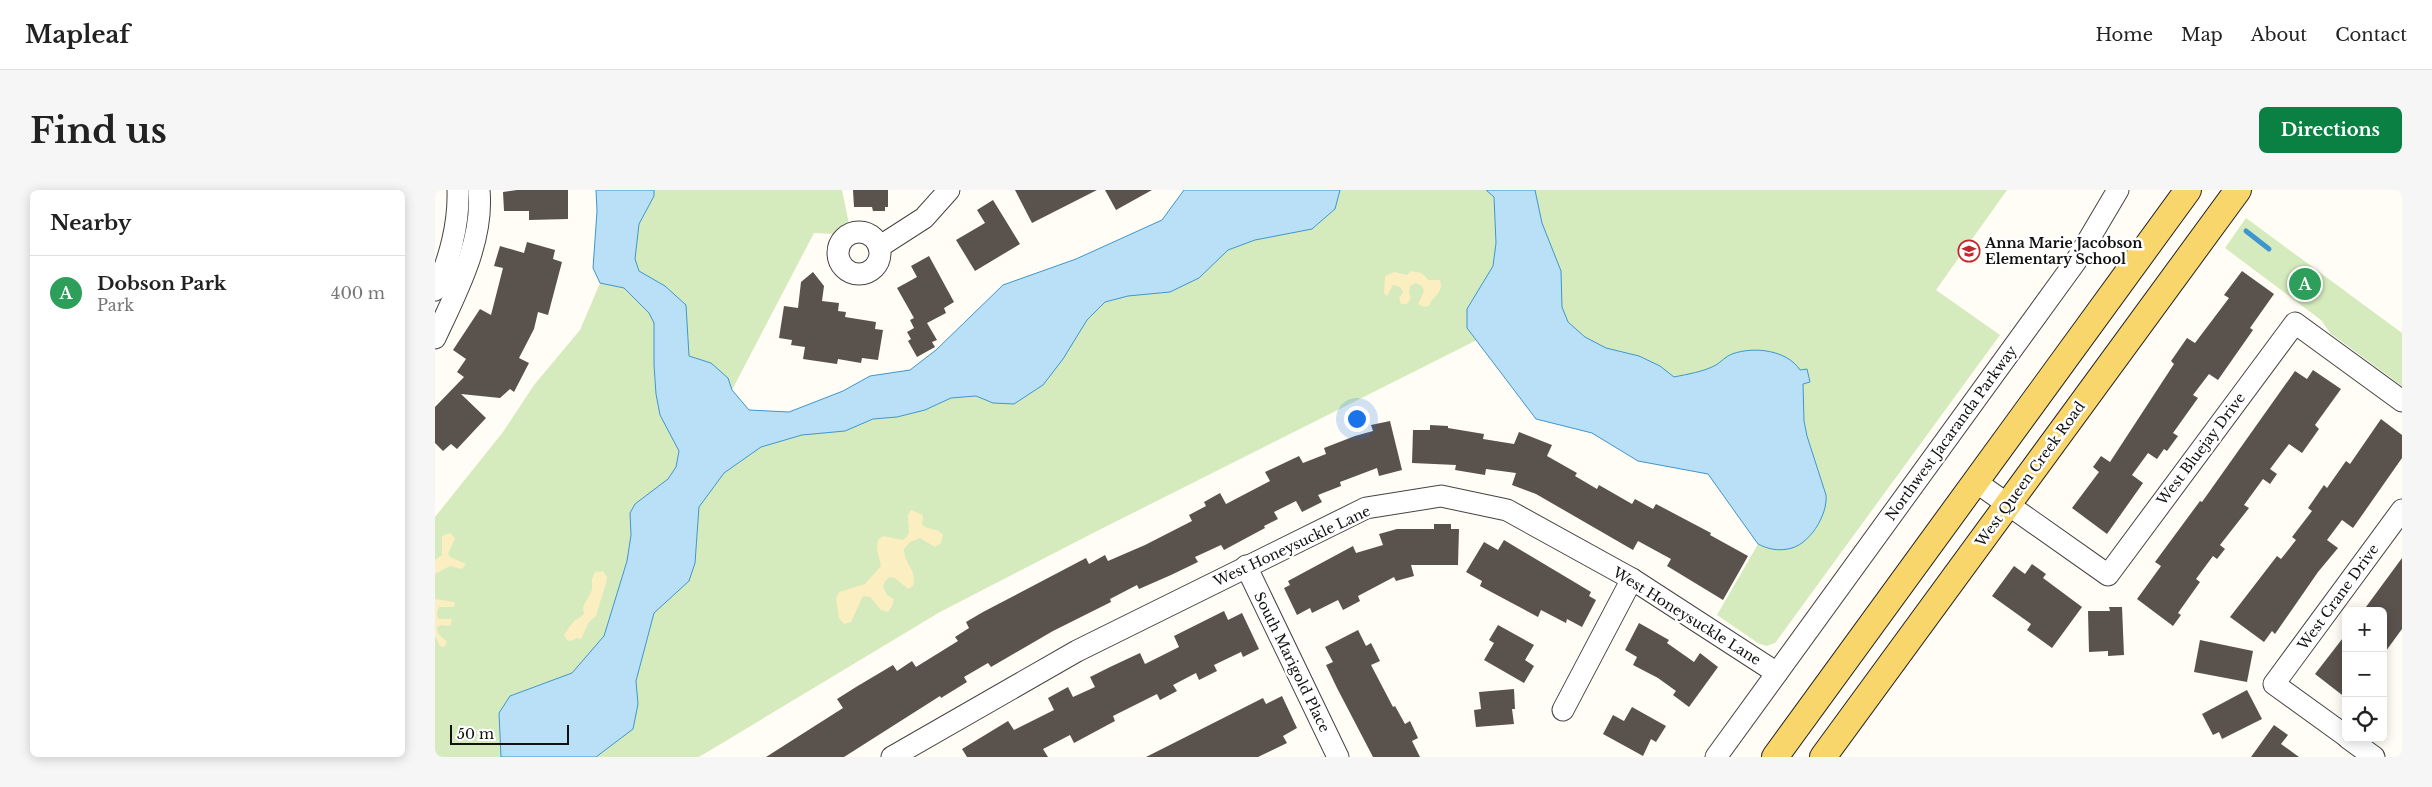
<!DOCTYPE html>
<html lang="en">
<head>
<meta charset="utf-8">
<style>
	:root { --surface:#fff; --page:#f6f6f6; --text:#222; --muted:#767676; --line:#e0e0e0; --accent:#0b8043 }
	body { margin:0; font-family:"Libre Baskerville",serif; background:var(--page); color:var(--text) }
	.controls { position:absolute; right:15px; bottom:15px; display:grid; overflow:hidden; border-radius:8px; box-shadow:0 2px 12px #0003 }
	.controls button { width:45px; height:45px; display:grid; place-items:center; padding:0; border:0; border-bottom:1px solid var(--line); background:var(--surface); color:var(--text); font:25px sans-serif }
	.scale { position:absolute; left:15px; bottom:12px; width:119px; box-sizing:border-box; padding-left:5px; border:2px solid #111; border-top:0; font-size:14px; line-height:18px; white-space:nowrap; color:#111; -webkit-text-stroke:4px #fff; paint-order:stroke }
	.you { position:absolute; left:921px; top:228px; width:18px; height:18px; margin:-12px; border:4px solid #fff; border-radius:50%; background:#1a73e8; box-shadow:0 0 0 8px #1a73e833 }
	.badge { display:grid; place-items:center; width:32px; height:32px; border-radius:50%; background:var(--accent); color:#fff; font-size:16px; font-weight:700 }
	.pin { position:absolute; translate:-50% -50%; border:2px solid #fff; box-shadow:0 1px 5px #0006 }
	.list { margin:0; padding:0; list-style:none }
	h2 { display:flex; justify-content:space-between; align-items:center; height:65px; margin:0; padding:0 20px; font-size:21px }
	h2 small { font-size:16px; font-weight:400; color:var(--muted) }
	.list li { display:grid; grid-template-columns:32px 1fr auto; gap:15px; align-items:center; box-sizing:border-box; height:75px; padding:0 20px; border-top:1px solid var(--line) }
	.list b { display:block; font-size:19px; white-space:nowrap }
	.list p { margin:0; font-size:16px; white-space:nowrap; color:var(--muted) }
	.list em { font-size:16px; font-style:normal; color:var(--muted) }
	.icon { flex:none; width:28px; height:28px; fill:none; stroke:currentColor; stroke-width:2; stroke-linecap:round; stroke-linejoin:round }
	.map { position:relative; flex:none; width:1967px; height:567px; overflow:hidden; border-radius:8px }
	header { display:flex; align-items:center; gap:30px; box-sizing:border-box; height:70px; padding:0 25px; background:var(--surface); border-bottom:1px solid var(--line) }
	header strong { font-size:24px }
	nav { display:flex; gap:28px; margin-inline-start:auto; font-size:18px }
	.intro { display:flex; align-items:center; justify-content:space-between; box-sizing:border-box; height:120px; padding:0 30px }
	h1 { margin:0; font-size:35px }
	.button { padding:12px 22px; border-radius:8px; background:var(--accent); color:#fff; font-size:18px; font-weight:700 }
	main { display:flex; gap:30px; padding:0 30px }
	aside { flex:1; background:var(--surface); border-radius:8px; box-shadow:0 2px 12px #0003 }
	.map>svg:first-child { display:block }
</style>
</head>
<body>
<header>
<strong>Mapleaf</strong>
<nav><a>Home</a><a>Map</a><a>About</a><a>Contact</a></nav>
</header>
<div class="intro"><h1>Find us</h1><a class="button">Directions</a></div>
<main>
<aside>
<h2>Nearby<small></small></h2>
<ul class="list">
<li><span class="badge" style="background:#2e9e5b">A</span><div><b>Dobson Park</b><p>Park</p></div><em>400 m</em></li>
</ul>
</aside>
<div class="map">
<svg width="1967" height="567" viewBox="0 0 1967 567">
	<rect width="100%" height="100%" fill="#fffdf5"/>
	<g fill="#d5ebbd">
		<path d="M 161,0 L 407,0 L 414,34 L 400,44 L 379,43 L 297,200 L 314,220 L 354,222 L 408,201 L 435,186 L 475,180 L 501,160 L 568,95 L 641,69 L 727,30 L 749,0 L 1572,0 L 1501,100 L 1565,145 L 1340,453 L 1331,456 L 1323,453 L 1282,425 L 1323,354 L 1273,284 L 1203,271 L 1157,243 L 1101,229 L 1042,150 L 662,341 L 505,422 L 264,567 L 0,567 L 0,327 L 68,242 L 99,195 L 145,140 L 165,93 L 158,78 L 162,21 Z"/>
		<path d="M 1811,28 L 1967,143 L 1967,196 L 1895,143 L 1886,130 L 1790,58 Z"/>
	</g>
	<g fill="#fbeec1">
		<path d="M 976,81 L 986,83 L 994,90 L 1005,90 C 1009,104 998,105 994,116 L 989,117 L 983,114 L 989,101 L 987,96 L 981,93 L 975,96 L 974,103 L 976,108 L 972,114 L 966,114 L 964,108 L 968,102 L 965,97 L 958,95 L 952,106 L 949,103 L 950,86 L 959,82 L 972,85 Z"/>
		<path d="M 476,320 L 488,325 L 487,335 C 494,340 503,338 508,345 L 506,353 L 500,357 L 485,348 L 475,352 L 469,359 C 469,375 483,380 478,396 L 473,399 L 460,388 L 455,387 L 450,391 L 448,397 L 452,405 L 459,409 L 457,416 L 453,422 L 446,420 L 435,407 L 428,406 L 416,432 L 409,434 L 404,428 L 401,408 L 404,402 L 430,394 L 446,376 L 442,360 L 443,350 L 448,346 L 468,350 C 478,343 472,336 473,325 Z"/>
		<path d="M 15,343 L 20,348 L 13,364 L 15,367 L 31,374 L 27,379 L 15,376 L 0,384 L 0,370 L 7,365 L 7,346 Z"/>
		<path d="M 168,381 L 172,387 L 171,393 L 161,426 L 154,432 L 146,449 L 142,448 L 136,451 L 132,450 L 129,445 L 138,432 L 149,424 L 148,417 L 157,400 L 157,389 L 160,382 Z"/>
		<path d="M 0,409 L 20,412 L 19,417 L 4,417 L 2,422 L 3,429 L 17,429 L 15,436 L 6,435 L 2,437 L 3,443 L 12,452 L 9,457 L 5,456 L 0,446 Z"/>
	</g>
	<g fill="#b9e0f7" stroke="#3f96cf">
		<path d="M 161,0 L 219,0 L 219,6 L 204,34 L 200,69 L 204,81 L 230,96 L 251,115 L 254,166 L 276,173 L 293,188 L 297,200 L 314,220 L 354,222 L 408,201 L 435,186 L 475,180 L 501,160 L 568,95 L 641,69 L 727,30 L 749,0 L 905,0 L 900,19 L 877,39 L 820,50 L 793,60 L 764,88 L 735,102 L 693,106 L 670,112 L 652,130 L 628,169 L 608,195 L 579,214 L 558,213 L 541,206 L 516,208 L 490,220 L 462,227 L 438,229 L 410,241 L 367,245 L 326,257 L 289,283 L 264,317 L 260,373 L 254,391 L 219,423 L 201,491 L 203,514 L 198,539 L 161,567 L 66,567 L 64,523 L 75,506 L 137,483 L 169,446 L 192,371 L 196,345 L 195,323 L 200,314 L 233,289 L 241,277 L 244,261 L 225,225 L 221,204 L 219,175 L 219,133 L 214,123 L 189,98 L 165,93 L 158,78 L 162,21 Z"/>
		<path d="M 1051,0 L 1100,0 L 1107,33 L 1126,81 L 1127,117 L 1133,132 L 1150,147 L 1171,158 L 1204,166 L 1225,176 L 1239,187 C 1253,184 1268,182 1281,175 C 1286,172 1291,166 1297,164 C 1319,156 1352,160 1365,180 L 1372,179 L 1375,192 L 1368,194 L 1369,231 L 1372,246 L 1391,305 C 1393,325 1374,356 1353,359 C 1342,361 1333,359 1323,354 L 1273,284 L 1203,271 L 1157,243 L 1101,229 L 1032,138 L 1032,119 L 1058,76 L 1061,53 L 1059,7 Z"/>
	</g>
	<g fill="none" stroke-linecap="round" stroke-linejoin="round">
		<path stroke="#3f96cf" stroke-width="5" d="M 1811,41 L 1834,59"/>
	</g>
	<g fill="#5a524d">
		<path d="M 82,0 L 133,0 L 133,29 L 94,30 L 94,21 L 69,21 L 68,2 Z"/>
		<path d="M 418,0 L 453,0 L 453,17 L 450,17 L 450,21 L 438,21 L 437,17 L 419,17 Z"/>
		<path d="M 580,0 L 662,0 L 597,33 Z"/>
		<path d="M 670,0 L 717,0 L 681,20 Z"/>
		<path d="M 558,10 L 585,54 L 540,81 L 521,50 L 550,33 L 542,20 Z"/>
		<path d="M 92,52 L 120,60 L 118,69 L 127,72 L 113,125 L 103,122 L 99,139 L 84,168 L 94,173 L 79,202 L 75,199 L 65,208 L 26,204 L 51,228 L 22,259 L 16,254 L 8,261 L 0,253 L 0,217 L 29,187 L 22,182 L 31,169 L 18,160 L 45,119 L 56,125 L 68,78 L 59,76 L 65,56 L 89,63 Z"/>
		<path d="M 494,66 L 519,112 L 509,118 L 511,123 L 492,133 L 502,150 L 497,152 L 500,157 L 482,167 L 473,151 L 476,149 L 472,142 L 479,138 L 475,130 L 479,128 L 462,98 L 482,87 L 476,76 Z"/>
		<path d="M 1807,81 L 1839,104 L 1815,138 L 1818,140 L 1783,190 L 1774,184 L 1758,205 L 1763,208 L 1738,243 L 1743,246 L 1732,261 L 1729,259 L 1722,269 L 1713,263 L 1697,285 L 1708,293 L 1672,344 L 1637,318 L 1664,282 L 1658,277 L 1666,266 L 1675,272 L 1739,174 L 1736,171 L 1752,148 L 1760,153 L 1794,108 L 1789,105 Z"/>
		<path d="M 378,82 L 389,96 L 387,111 L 404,113 L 403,121 L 411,122 L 410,127 L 441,132 L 440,139 L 448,140 L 443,170 L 427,168 L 426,173 L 403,169 L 402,174 L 368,169 L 370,157 L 356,155 L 357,150 L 344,148 L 349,116 L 363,118 L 366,92 Z"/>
		<path d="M 1878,180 L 1906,199 L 1880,235 L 1884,239 L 1867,263 L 1854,254 L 1835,279 L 1842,284 L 1835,294 L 1828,289 L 1809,315 L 1814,318 L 1785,355 L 1790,359 L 1782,369 L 1778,366 L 1761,389 L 1765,392 L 1743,423 L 1746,425 L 1738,436 L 1702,409 L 1726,376 L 1720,372 L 1765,311 L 1767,312 L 1860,181 L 1872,189 Z"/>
		<path d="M 1946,229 L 1967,245 L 1967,268 L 1918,338 L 1907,330 L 1892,350 L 1903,358 L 1883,382 L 1840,444 L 1837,441 L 1829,452 L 1795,427 L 1842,366 L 1846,369 L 1861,350 L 1857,347 L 1877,321 L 1873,318 L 1889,295 L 1892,298 L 1911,271 L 1915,274 Z"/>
		<path d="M 955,231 L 967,280 L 944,286 L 942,278 L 905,292 L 906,296 L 883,305 L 887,312 L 867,322 L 861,311 L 839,322 L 843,329 L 829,336 L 830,338 L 789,360 L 786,355 L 760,367 L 763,372 L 736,385 L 704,399 L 702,395 L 675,409 L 676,412 L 618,441 L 556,477 L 553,473 L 529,487 L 532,492 L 506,508 L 505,506 L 409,567 L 331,567 L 408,518 L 402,509 L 421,497 L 458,475 L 462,481 L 477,471 L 481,477 L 523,451 L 520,447 L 534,438 L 531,432 L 548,422 L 651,368 L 654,374 L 670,365 L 673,371 L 710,355 L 757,331 L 754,325 L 771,316 L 769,312 L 785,303 L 791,314 L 835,291 L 830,282 L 864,266 L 868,273 L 891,264 L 889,258 L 920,246 L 938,241 L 936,235 Z"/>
		<path d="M 995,235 L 1013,236 L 1013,238 L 1049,244 L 1048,249 L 1079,254 L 1084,242 L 1117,255 L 1112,266 L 1142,283 L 1140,286 L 1162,299 L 1164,295 L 1197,314 L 1200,309 L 1218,319 L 1221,314 L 1276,343 L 1275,345 L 1313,366 L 1288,410 L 1232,376 L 1236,369 L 1203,351 L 1198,360 L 1101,304 L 1077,295 L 1081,283 L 1051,279 L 1050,285 L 1020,280 L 1021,275 L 977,273 L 978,240 L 995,240 Z"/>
		<path d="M 999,334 L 1016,334 L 1016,339 L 1024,339 L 1023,375 L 976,375 L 979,386 L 961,391 L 959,387 L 923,406 L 925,411 L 908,420 L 903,410 L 877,423 L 875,418 L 862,425 L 849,398 L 855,395 L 853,391 L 918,356 L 921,363 L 948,355 L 944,344 L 962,339 L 999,339 Z"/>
		<path d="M 1069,350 L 1156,402 L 1154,406 L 1161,410 L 1147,437 L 1132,429 L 1131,433 L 1106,420 L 1103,427 L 1045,396 L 1047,391 L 1031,382 L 1049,352 L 1063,360 Z"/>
		<path d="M 1967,368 L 1967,439 L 1948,465 L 1948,421 L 1928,421 Z"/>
		<path d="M 1597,374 L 1611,384 L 1608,388 L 1647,417 L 1617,458 L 1592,440 L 1596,434 L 1557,406 L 1579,376 L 1590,384 Z"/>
		<path d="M 1674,417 L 1687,417 L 1689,465 L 1673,466 L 1673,461 L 1654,462 L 1653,421 L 1675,421 Z"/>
		<path d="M 789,421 L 793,430 L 807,423 L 824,459 L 808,467 L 806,462 L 779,475 L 782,481 L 764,490 L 761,483 L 738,495 L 742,501 L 725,510 L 722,504 L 678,526 L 680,531 L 639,553 L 635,545 L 608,559 L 613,567 L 532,567 L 527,559 L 573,531 L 579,540 L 619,520 L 613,508 L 633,497 L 638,507 L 660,497 L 655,487 L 675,477 L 705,463 L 710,474 L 744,457 L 739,446 Z"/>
		<path d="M 1204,433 L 1234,450 L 1232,453 L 1259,472 L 1265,463 L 1283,477 L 1254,517 L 1238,505 L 1241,501 L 1223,488 L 1198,475 L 1202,467 L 1190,460 Z"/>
		<path d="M 1063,435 L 1099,455 L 1090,470 L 1099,476 L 1089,493 L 1049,470 L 1059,453 L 1054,450 Z"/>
		<path d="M 923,440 L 931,456 L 936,453 L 945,471 L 936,475 L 958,517 L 960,516 L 970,534 L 975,531 L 983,548 L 977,551 L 985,567 L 938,567 L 902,498 L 891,475 L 898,472 L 890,457 Z"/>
		<path d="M 1911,444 L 1911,508 L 1880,484 Z"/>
		<path d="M 1765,450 L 1818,461 L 1812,492 L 1759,482 Z"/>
		<path d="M 1079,499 L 1080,519 L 1077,519 L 1079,534 L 1041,537 L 1039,520 L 1046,519 L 1044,502 Z"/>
		<path d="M 1812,500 L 1827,529 L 1787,549 L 1784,542 L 1778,545 L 1767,524 Z"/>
		<path d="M 847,506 L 862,538 L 848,546 L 852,553 L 823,567 L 711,567 L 828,508 L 831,514 Z"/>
		<path d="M 1197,517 L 1231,536 L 1221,552 L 1216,549 L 1208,566 L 1168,544 L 1178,525 L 1189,531 Z"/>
		<path d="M 1839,535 L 1853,545 L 1846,554 L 1864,567 L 1816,567 Z"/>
	</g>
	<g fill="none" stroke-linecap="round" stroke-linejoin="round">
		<g stroke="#444" stroke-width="23">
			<g id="minor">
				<circle cx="424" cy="63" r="21"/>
				<path d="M 444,57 L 489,28 L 514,0"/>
				<path d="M 0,100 C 15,70 24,33 23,0"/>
				<path d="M 0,148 C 21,103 49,51 44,0"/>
				<path d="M 1541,292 L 1673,385 L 1860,133 L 1967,211"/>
				<path d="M 811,376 L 903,567"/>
				<path d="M 1128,520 L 1197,389"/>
				<path d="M 1911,546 L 1839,494 L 1967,320"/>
				<path d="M 1913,548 L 1939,567"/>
				<path d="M 457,567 L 642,461 L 931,318 L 1006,306 L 1072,320 L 1197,389 L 1342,483"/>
				<path d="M 1281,567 L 1641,71 L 1683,0"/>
			</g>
		</g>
		<g stroke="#222" stroke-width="28">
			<g id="major">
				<path d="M 1340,567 L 1753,0"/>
				<path d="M 1388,567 L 1803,0"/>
			</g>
		</g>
		<use href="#minor" stroke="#fff" stroke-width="21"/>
		<use href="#major" stroke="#f9d66b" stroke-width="26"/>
	</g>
	<defs>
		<g id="school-ring" transform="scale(1.125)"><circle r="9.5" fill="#fff" stroke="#c4262e" stroke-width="1.5"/><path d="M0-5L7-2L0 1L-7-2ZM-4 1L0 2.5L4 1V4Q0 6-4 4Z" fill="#c4262e"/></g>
	</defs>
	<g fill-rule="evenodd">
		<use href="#school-ring" x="1534" y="61"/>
	</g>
	<g text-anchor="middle" stroke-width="5" stroke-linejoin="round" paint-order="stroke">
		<g font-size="14" font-weight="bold" fill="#111" stroke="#fff" text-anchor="start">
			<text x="1550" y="58">Anna Marie Jacobson<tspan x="1550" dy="16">Elementary School</tspan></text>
		</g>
		<g font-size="14" fill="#111" stroke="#fff">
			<text transform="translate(1516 243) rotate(-54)" y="5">Northwest Jacaranda Parkway</text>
			<text transform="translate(1766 259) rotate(-53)" y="5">West Bluejay Drive</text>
			<text transform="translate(1595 284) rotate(-54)" y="5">West Queen Creek Road</text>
			<text transform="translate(857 356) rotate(-25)" y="5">West Honeysuckle Lane</text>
			<text transform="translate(1903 407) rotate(-54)" y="5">West Crane Drive</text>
			<text transform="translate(1252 426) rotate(32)" y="5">West Honeysuckle Lane</text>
			<text transform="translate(857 472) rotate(64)" y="5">South Marigold Place</text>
		</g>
	</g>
</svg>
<div class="controls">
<button>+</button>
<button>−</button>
<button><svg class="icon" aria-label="locate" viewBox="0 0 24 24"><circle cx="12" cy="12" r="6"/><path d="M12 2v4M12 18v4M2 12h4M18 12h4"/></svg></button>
</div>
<div class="scale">50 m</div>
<div class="you"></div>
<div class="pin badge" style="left:1870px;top:94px;background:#2e9e5b">A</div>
</div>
</main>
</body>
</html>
